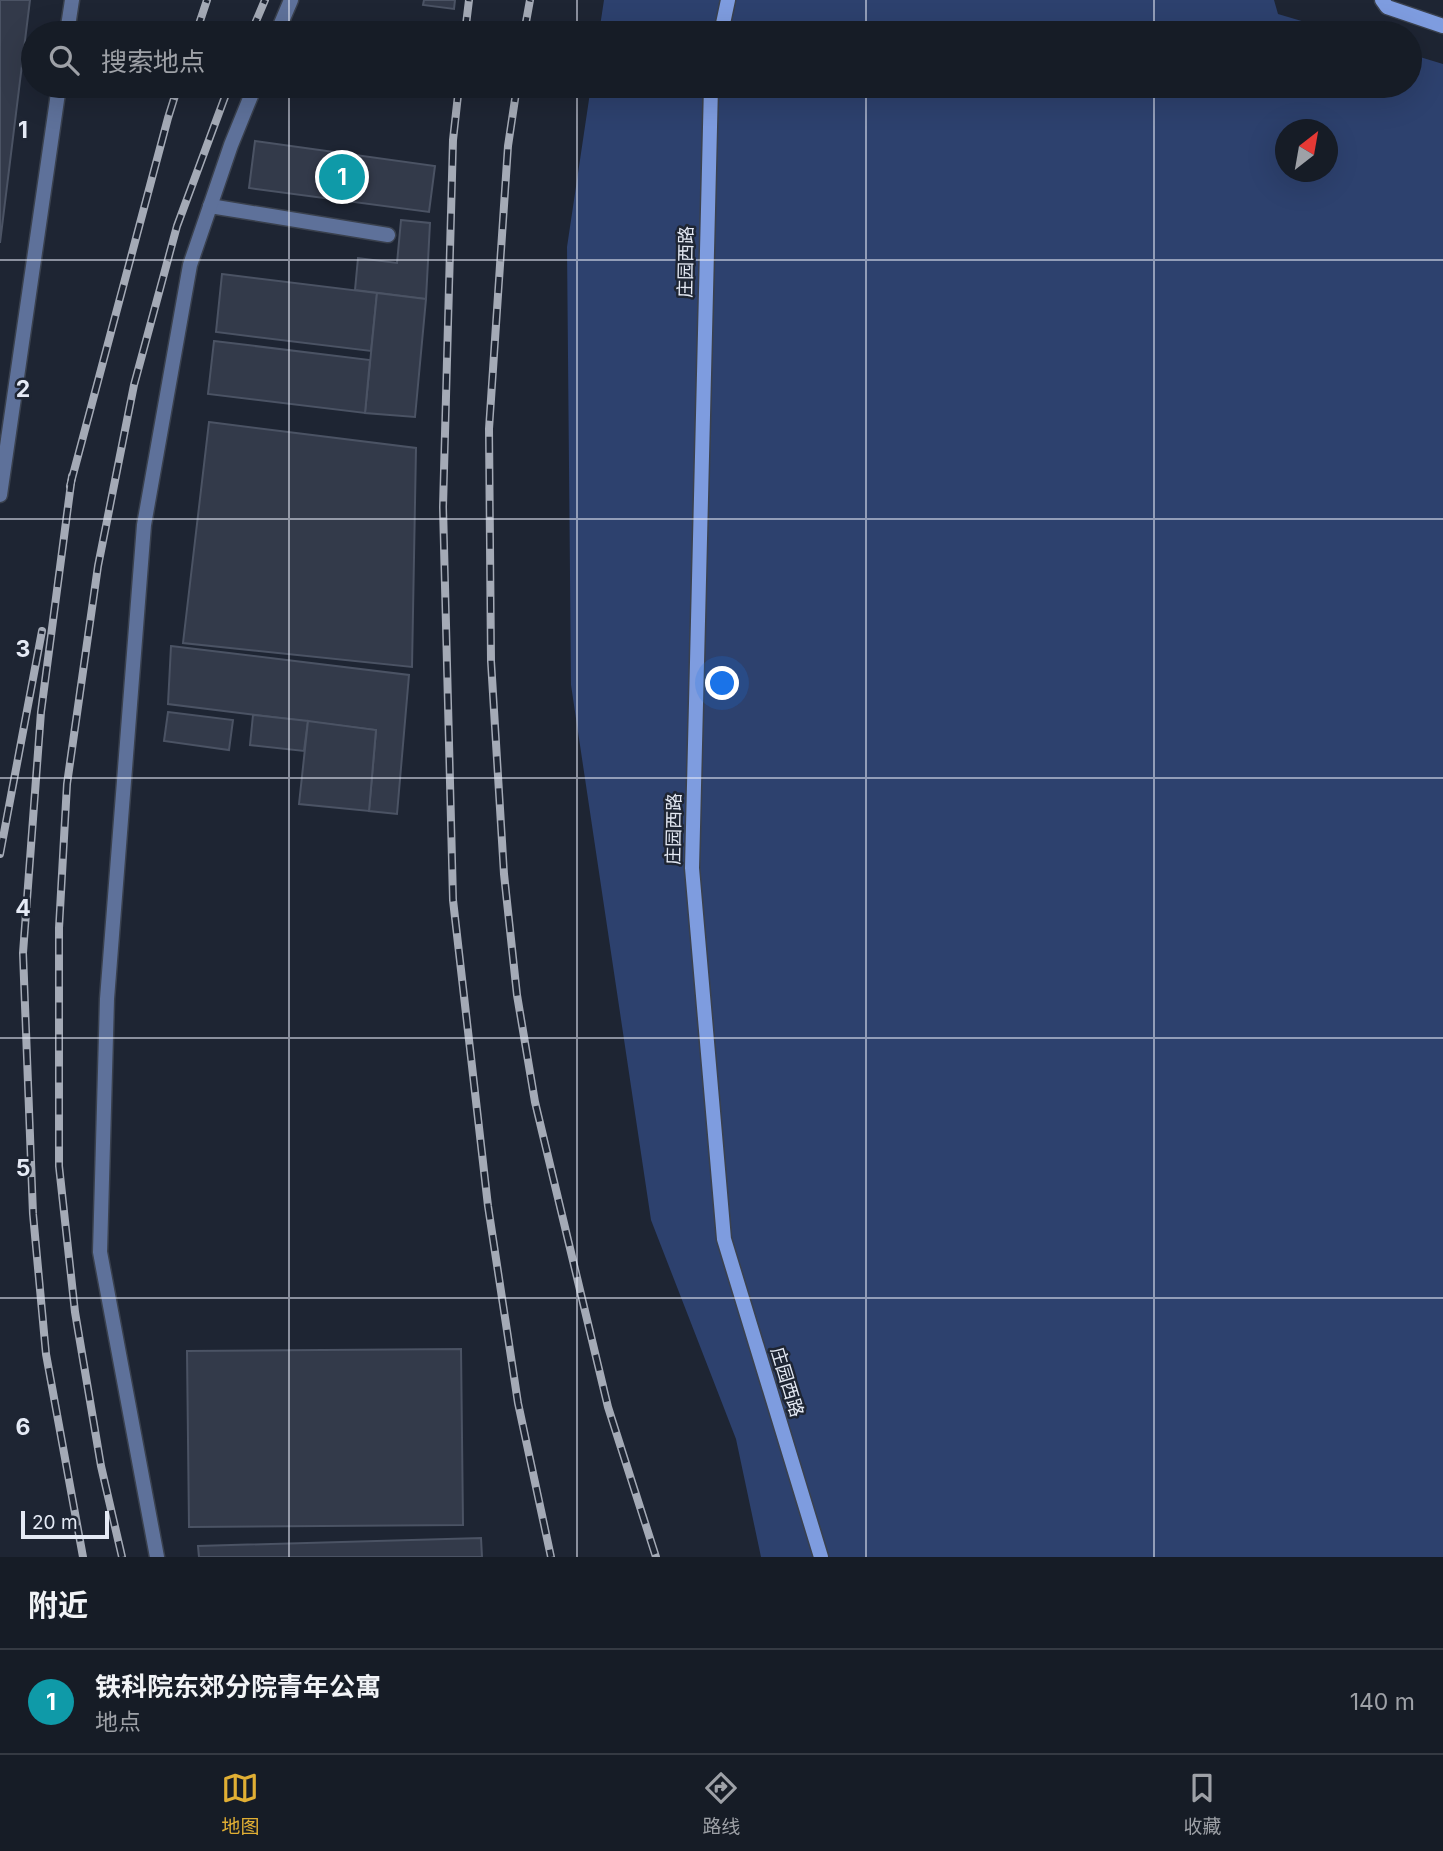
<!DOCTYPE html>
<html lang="zh">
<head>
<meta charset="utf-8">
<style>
	:root { --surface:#161c26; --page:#1f252e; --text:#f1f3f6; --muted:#9ea1a7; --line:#353a43; --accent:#e1af34 }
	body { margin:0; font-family:Inter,"Noto Sans SC",sans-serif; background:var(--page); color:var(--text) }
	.compass { position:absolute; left:1275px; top:119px; width:63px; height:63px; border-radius:50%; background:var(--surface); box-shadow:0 7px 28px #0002; rotate:31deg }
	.scale { position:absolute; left:21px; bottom:18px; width:88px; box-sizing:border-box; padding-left:7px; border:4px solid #e5eaf5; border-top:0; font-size:19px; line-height:24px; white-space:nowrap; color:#e5eaf5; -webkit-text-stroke:5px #1e2533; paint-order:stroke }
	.you { position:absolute; left:723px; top:684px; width:24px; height:24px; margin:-18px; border:5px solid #fff; border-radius:50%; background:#1a73e8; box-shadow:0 0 0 10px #1a73e833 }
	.badge { display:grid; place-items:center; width:46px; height:46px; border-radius:50%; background:var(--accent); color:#fff; font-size:23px; font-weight:700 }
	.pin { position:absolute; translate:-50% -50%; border:4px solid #fff; box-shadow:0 2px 7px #0006 }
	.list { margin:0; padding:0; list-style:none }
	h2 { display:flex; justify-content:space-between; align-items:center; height:91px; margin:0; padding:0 28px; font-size:30px }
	h2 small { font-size:23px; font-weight:400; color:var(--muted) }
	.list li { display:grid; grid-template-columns:46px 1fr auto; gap:21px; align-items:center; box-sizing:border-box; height:105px; padding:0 28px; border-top:2px solid var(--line) }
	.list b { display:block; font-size:26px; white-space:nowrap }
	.list p { margin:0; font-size:23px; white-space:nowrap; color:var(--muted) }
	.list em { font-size:23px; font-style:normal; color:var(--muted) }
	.icon { flex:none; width:38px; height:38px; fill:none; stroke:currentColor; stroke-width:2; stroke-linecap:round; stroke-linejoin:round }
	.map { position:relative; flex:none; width:1443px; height:1557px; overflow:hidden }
	.search { position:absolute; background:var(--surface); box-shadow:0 7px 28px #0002; left:21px; right:21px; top:21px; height:77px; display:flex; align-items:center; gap:18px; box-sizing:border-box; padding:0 24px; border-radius:38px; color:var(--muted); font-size:26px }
	.sheet { height:196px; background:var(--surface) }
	nav { display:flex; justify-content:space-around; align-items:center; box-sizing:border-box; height:98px; border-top:2px solid var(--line); background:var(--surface); font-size:19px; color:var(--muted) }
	nav a { display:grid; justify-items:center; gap:4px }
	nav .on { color:var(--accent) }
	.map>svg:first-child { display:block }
</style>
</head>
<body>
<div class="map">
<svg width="1443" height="1557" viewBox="0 0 1443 1557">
	<rect width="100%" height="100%" fill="#1e2533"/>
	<g fill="#2d416e" fill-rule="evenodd">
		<path d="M 604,0 L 1274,0 L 1278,14 L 1342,33 L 599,33 Z"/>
		<path d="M 1410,54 L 1443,64 L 1443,1557 L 761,1557 L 736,1439 L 651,1220 L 571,685 L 567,247 L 591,86 L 1410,86 ZM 1286,130 L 1328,130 L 1328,172 L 1286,172 Z"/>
	</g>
	<g fill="#333a4a" stroke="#4b5364" stroke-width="2">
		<path d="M 0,0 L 30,0 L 0,243 Z"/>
		<path d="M 424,0 L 455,0 L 454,9 L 423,5 Z"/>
		<path d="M 255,141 L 435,166 L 429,212 L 249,188 Z"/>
		<path d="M 401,220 L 430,223 L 426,299 L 355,290 L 358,258 L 397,263 Z"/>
		<path d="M 222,274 L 377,293 L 371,351 L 216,332 Z"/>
		<path d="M 377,293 L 426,299 L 415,417 L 365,413 Z"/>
		<path d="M 214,341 L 370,360 L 365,413 L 208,394 Z"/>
		<path d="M 209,422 L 416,448 L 412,667 L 183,643 Z"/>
		<path d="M 171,646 L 409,675 L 397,814 L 369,811 L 376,730 L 168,704 Z"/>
		<path d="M 168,712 L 233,720 L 229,750 L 164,741 Z"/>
		<path d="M 253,715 L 308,721 L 304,751 L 250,745 Z"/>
		<path d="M 308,721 L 376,730 L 369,811 L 299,804 Z"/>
		<path d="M 461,1349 L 463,1525 L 189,1527 L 187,1351 Z"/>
		<path d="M 481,1538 L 482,1557 L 199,1557 L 198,1546 Z"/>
	</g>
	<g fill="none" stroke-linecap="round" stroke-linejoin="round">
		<g stroke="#3a414e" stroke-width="17">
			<g id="lane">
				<path d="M 67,33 L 72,0"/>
				<path d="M 277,33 L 291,0"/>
				<path d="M 210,206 L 388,235"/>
				<path d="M 0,495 L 59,86"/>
				<path d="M 157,1557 L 100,1252 L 107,999 L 144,525 L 190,265 L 231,145 L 255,86"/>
			</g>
		</g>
		<g stroke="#3a414e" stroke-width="17">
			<g id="secondary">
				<path d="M 1382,0 L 1387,7 L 1443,26"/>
				<path d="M 721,33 L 728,0"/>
				<path d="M 711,86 L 692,868 L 724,1239 L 821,1557"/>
			</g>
		</g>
		<use href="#lane" stroke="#5e719a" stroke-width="14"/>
		<use href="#secondary" stroke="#7e9cdf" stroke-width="14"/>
		<g stroke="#a4aab6" stroke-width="8">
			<g id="rail">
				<path d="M 196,33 L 207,0"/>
				<path d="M 251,33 L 265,0"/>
				<path d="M 465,33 L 469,0"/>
				<path d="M 524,33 L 530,0"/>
				<path d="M 459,86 L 453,140 L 443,507 L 453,900 L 488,1206 L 518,1403 L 551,1557"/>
				<path d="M 517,86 L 508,146 L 489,429 L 491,661 L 504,874 L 517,995 L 535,1102 L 608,1407 L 656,1557"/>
				<path d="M 72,476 L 41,712 L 23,953 L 33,1214 L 46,1354 L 83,1557"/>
				<path d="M 70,486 L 168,118 L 178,86"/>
				<path d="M 0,854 L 42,631"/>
				<path d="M 122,1557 L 101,1466 L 75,1312 L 59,1166 L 59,928 L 67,784 L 98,566 L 134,385 L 177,226 L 229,86"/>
			</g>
		</g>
		<use href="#rail" stroke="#1e2533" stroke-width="5" stroke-dasharray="16" stroke-linecap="butt"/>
	</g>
	<path fill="none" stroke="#e5eaf5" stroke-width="2" stroke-opacity="0.55" d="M 289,0 L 289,33M 577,0 L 577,33M 866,0 L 866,33M 1154,0 L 1154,33M 289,86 L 289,1557M 577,86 L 577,1557M 866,86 L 866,1557M 1154,86 L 1154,1557M 0,260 L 1443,260M 0,519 L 1443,519M 0,778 L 1443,778M 0,1038 L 1443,1038M 0,1298 L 1443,1298"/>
	<g text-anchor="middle" stroke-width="5" stroke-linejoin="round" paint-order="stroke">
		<g font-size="18" fill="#e5eaf5" stroke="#1e2533">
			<text transform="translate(686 262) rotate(-89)" y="6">庄园西路</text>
			<text transform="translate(674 829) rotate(-89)" y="6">庄园西路</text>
			<text transform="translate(787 1382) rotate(73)" y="6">庄园西路</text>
		</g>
	</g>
	<g font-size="23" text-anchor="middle" font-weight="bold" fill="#e5eaf5" stroke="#1e2533" stroke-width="5" stroke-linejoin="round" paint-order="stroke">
		<text x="23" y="138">1</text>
		<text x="23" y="397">2</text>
		<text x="23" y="657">3</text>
		<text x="23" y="916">4</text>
		<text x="23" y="1176">5</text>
		<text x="23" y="1435">6</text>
	</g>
</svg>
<svg class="compass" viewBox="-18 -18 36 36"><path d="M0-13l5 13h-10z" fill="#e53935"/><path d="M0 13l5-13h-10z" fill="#9ea1a7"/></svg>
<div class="scale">20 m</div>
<div class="you"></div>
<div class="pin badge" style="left:342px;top:177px;background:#0f9aa8">1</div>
<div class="search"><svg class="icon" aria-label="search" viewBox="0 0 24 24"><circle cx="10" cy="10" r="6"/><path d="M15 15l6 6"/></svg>搜索地点</div>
</div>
<section class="sheet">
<h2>附近<small></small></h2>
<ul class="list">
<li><span class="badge" style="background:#0f9aa8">1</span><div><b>铁科院东郊分院青年公寓</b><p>地点</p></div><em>140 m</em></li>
</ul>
</section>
<nav>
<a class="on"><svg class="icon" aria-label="map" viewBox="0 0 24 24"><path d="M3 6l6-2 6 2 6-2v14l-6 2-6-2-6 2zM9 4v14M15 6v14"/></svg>地图</a>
<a><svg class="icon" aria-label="directions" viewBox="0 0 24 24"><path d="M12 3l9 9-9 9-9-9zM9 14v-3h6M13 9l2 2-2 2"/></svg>路线</a>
<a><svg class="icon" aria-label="saved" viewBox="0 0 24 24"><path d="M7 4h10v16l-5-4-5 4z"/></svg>收藏</a>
</nav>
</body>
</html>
